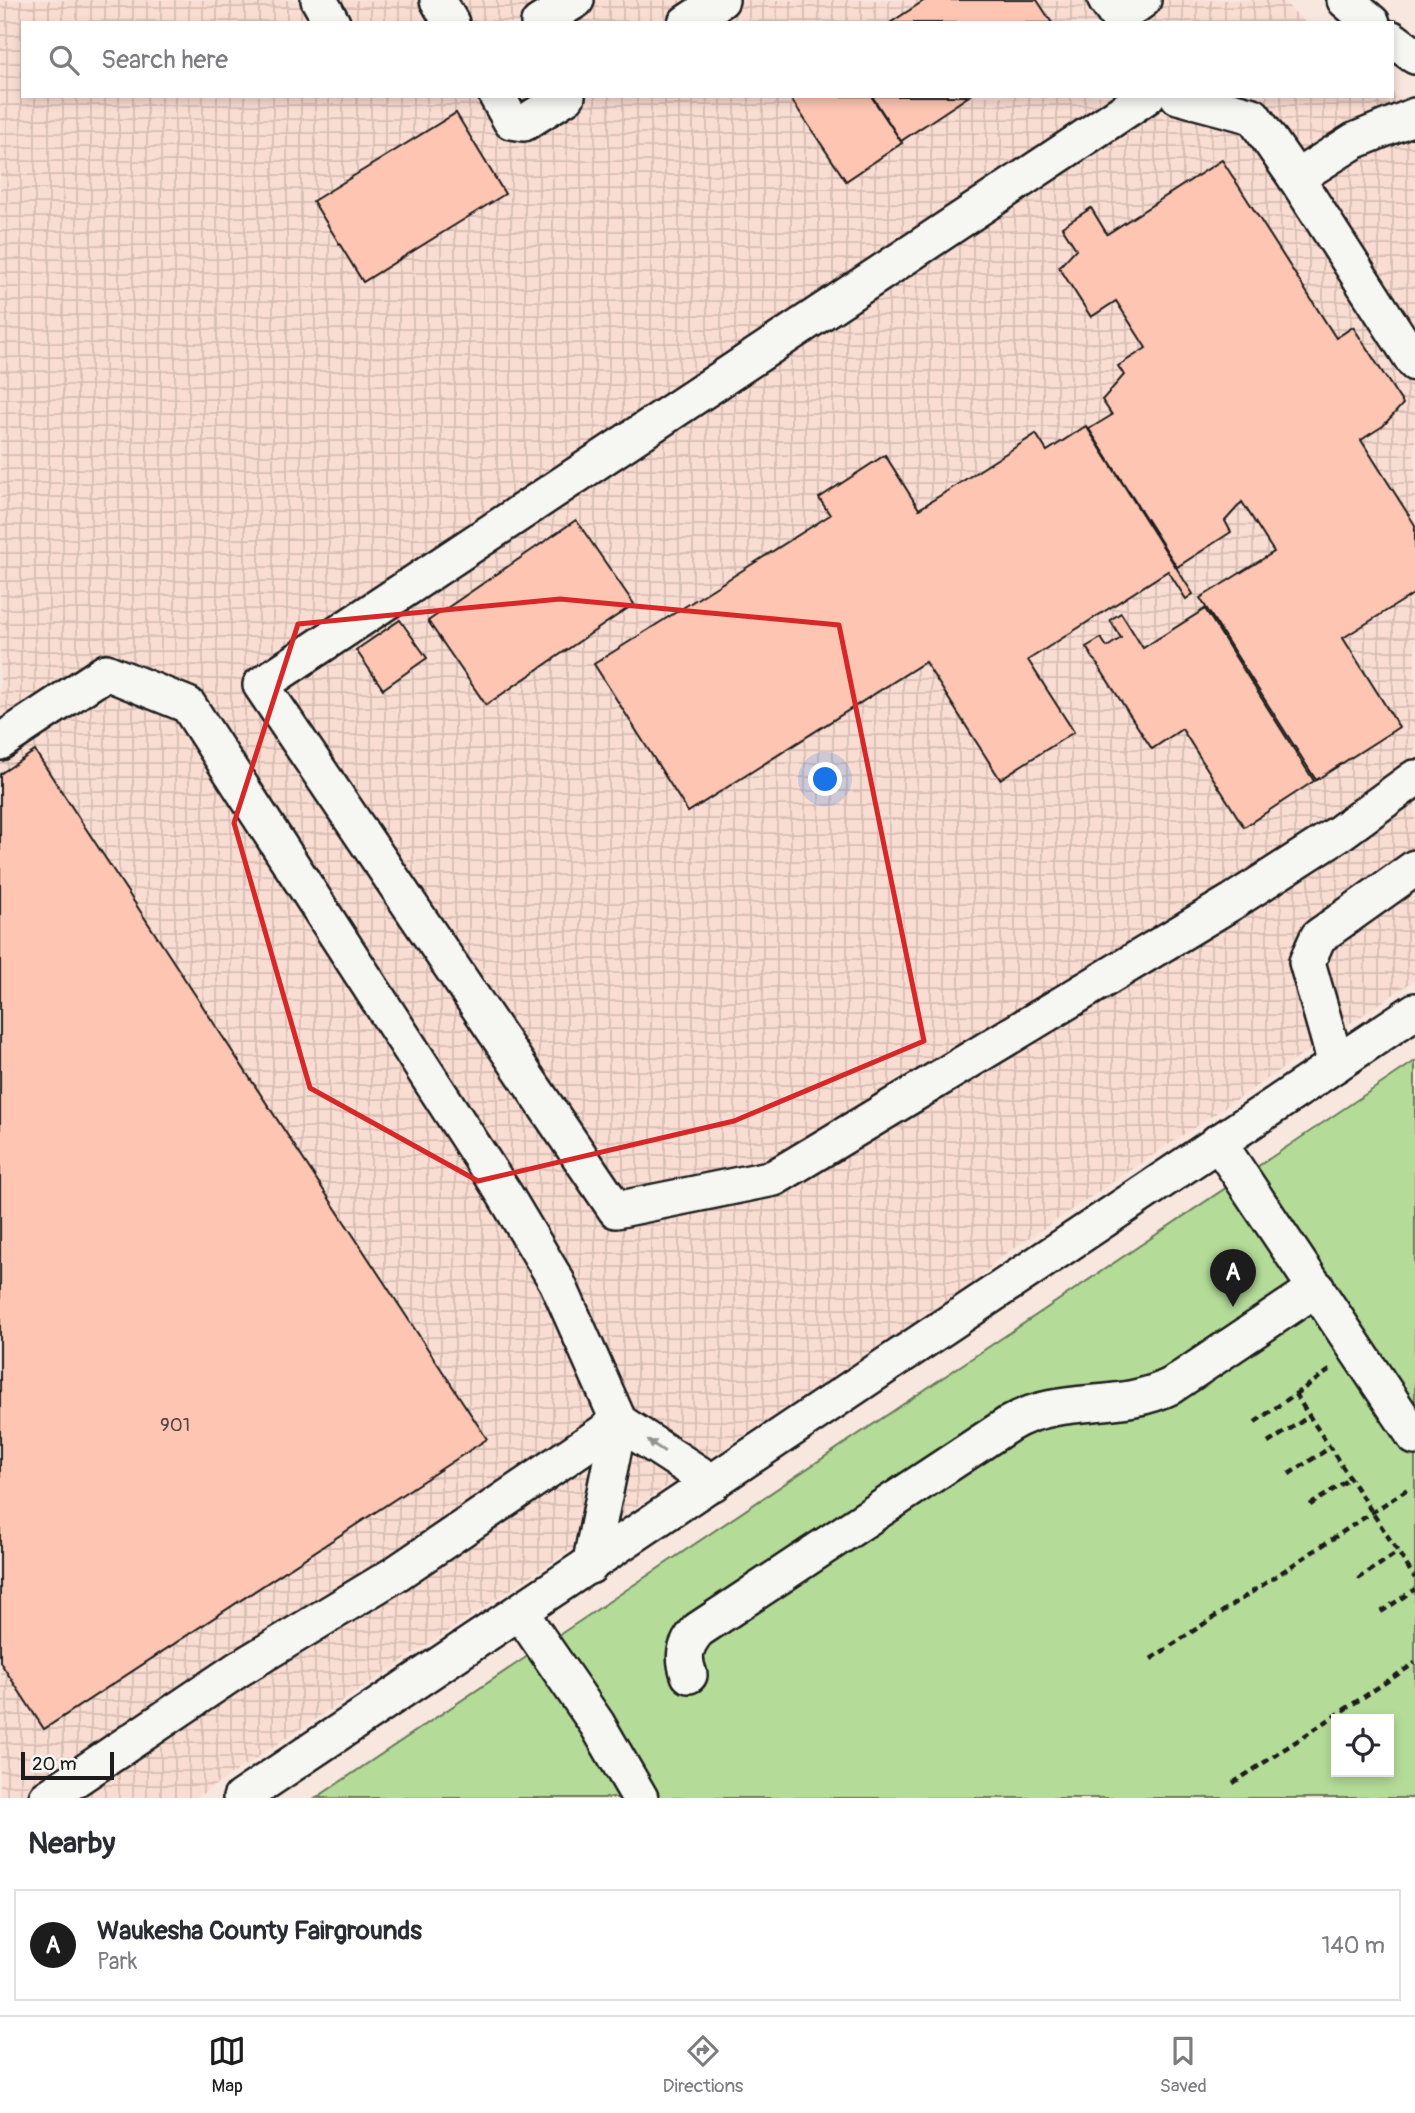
<!DOCTYPE html>
<html lang="en">
<head>
<meta charset="utf-8">
<style>
	:root { --surface:#fff; --page:#f7f7f7; --text:#2b2b33; --muted:#7c7c81; --line:#e1e1e2; --accent:#1c1c1c }
	body { margin:0; font-family:Pangolin,sans-serif; background:var(--page); color:var(--text) }
	.controls { position:absolute; right:21px; bottom:21px; display:grid; overflow:hidden; border-radius:0px; box-shadow:0 4px 10px #0003 }
	.controls button { width:63px; height:63px; display:grid; place-items:center; padding:0; border:0; border-bottom:2px solid var(--line); background:var(--surface); color:var(--text); font:35px sans-serif }
	.scale { position:absolute; left:21px; bottom:18px; width:93px; box-sizing:border-box; padding-left:7px; border:4px solid #1c1c1c; border-top:0; font-size:19px; line-height:24px; white-space:nowrap; color:#1c1c1c; -webkit-text-stroke:5px #f6f6f2; paint-order:stroke }
	.you { position:absolute; left:826px; top:780px; width:24px; height:24px; margin:-18px; border:5px solid #fff; border-radius:50%; background:#1a73e8; box-shadow:0 0 0 10px #1a73e833 }
	.badge { display:grid; place-items:center; width:46px; height:46px; border-radius:50%; background:var(--accent); color:#fff; font-size:23px; font-weight:700 }
	.pin { position:absolute; translate:-50% -58px; filter:drop-shadow(0 2px 4px #0008) }
	.pin::after { content:''; position:absolute; top:37px; width:24px; height:21px; background:inherit; clip-path:polygon(0 0,100% 0,50% 100%) }
	.list { margin:0; padding:0; list-style:none }
	h2 { display:flex; justify-content:space-between; align-items:center; height:91px; margin:0; padding:0 28px; font-size:30px }
	h2 small { font-size:23px; font-weight:400; color:var(--muted) }
	.list li { display:grid; grid-template-columns:46px 1fr auto; gap:21px; align-items:center; box-sizing:border-box; height:112px; margin:0 14px 14px; padding:0 14px; border:2px solid var(--line); border-radius:0px }
	.list b { display:block; font-size:26px; white-space:nowrap }
	.list p { margin:0; font-size:23px; white-space:nowrap; color:var(--muted) }
	.list em { font-size:23px; font-style:normal; color:var(--muted) }
	.icon { flex:none; width:38px; height:38px; fill:none; stroke:currentColor; stroke-width:2; stroke-linecap:round; stroke-linejoin:round }
	.map { position:relative; flex:none; width:1415px; height:1798px; overflow:hidden }
	.search { position:absolute; background:var(--surface); box-shadow:0 4px 10px #0003; left:21px; right:21px; top:21px; height:77px; display:flex; align-items:center; gap:18px; box-sizing:border-box; padding:0 24px; border-radius:0px; color:var(--muted); font-size:26px }
	.sheet { height:217px; background:var(--surface) }
	nav { display:flex; justify-content:space-around; align-items:center; box-sizing:border-box; height:98px; border-top:2px solid var(--line); background:var(--surface); font-size:19px; color:var(--muted) }
	nav a { display:grid; justify-items:center; gap:4px }
	nav .on { color:var(--accent) }
	.map>svg:first-child { display:block }
</style>
</head>
<body>
<div class="map">
<svg width="1415" height="1798" viewBox="0 0 1415 1798">
	<defs>
		<pattern id="industrial-grid" width="8" height="8" patternUnits="userSpaceOnUse" patternTransform="scale(1.75)"><rect width="8" height="8" fill="#faddd2"/><path d="M0 4h8M4 0v8" fill="none" stroke="#d6bdb4"/></pattern>
	</defs>
	<rect width="100%" height="100%" fill="#f8e7df"/>
	<filter id="ink" filterUnits="userSpaceOnUse"><feTurbulence type="fractalNoise" baseFrequency=".0143" numOctaves="2"/><feDisplacementMap in="SourceGraphic" scale="14" xChannelSelector="R" yChannelSelector="G"/><feConvolveMatrix kernelMatrix="1 2 1 2 8 2 1 2 1" color-interpolation-filters="sRGB"/></filter>
	<g filter="url(#ink)">
		<path fill="url(#industrial-grid)" d="M 0,0 L 1282,0 L 1306,23 L 23,23 L 23,96 L 1392,96 L 1392,92 L 1415,109 L 1415,980 L 1004,1255 L 968,1287 L 196,1798 L 0,1798 Z"/>
		<path fill="#b4dc98" stroke="#687c5a" stroke-width="2" fill-rule="evenodd" d="M 1415,1061 L 1415,1798 L 316,1798 ZM 1336,1719 L 1389,1719 L 1389,1772 L 1336,1772 Z"/>
		<g fill="#fdc5b2" stroke="#1c1c1c" stroke-width="2">
			<path d="M 925,0 L 1037,0 L 1052,23 L 890,23 Z"/>
			<path d="M 789,96 L 871,96 L 902,143 L 846,181 Z"/>
			<path d="M 872,96 L 969,96 L 901,141 Z"/>
			<path d="M 456,113 L 505,194 L 363,282 L 313,201 Z"/>
			<path d="M 1222,160 L 1336,338 L 1353,327 L 1403,404 L 1383,426 L 1361,440 L 1415,525 L 1415,593 L 1343,638 L 1399,727 L 1316,780 L 1200,598 L 1274,552 L 1242,502 L 1225,521 L 1231,532 L 1177,567 L 1089,429 L 1112,415 L 1102,400 L 1124,375 L 1118,366 L 1146,348 L 1116,301 L 1091,317 L 1059,267 L 1076,249 L 1062,227 L 1091,208 L 1107,234 Z"/>
			<path d="M 1086,426 L 1193,594 L 1186,599 L 1168,571 L 1028,660 L 1074,732 L 1000,779 L 925,662 L 688,812 L 594,664 L 830,515 L 819,498 L 885,455 L 919,509 L 1036,434 L 1047,451 Z"/>
			<path d="M 576,520 L 634,604 L 486,705 L 428,621 Z"/>
			<path d="M 1205,609 L 1314,781 L 1244,827 L 1182,729 L 1152,749 L 1086,647 L 1101,638 L 1107,647 L 1121,638 L 1110,620 L 1121,613 L 1143,648 Z"/>
			<path d="M 400,620 L 427,658 L 383,689 L 356,650 Z"/>
			<path d="M 35,751 L 487,1439 L 44,1729 L 0,1662 L 0,774 Z"/>
		</g>
		<g fill="none" stroke-linecap="round" stroke-linejoin="round">
			<g stroke="#1c1c1c" stroke-width="40">
				<g id="minor">
					<path d="M 319,0 L 332,23"/>
					<path d="M 438,0 L 451,23"/>
					<path d="M 1106,0 L 1115,13 L 1122,15 L 1143,0"/>
					<path d="M 1345,0 L 1372,23"/>
					<path d="M 539,23 L 576,0"/>
					<path d="M 686,23 L 721,0"/>
					<path d="M 1392,39 L 1415,56"/>
					<path d="M 497,96 L 511,121 L 524,123 L 567,96"/>
					<path d="M 1147,96 L 261,685 L 616,1210 L 774,1178 L 1232,902 L 1341,832 L 1415,778"/>
					<path d="M 1178,96 L 1253,116 L 1296,178"/>
					<path d="M 1415,116 L 1354,141 L 1296,178 L 1415,363"/>
					<path d="M 0,742 L 106,672 L 188,705 L 505,1195 L 557,1282 L 619,1422 L 394,1575 L 237,1670 L 47,1798"/>
					<path d="M 1336,1064 L 1307,962 L 1318,937 L 1415,868"/>
					<path d="M 1218,1142 L 1415,1437"/>
					<path d="M 590,1566 L 619,1422 L 713,1483"/>
					<path d="M 520,1612 L 597,1724 L 640,1798"/>
					<path d="M 689,1675 C 682,1656 685,1645 698,1630 L 1009,1424 C 1059,1394 1119,1412 1171,1386 L 1317,1288"/>
					<path d="M 241,1798 L 1415,1011"/>
				</g>
			</g>
			<g stroke="#1c1c1c" stroke-width="4.5" stroke-dasharray="7 5" stroke-linecap="butt">
				<path d="M 1295,1394 L 1415,1578"/>
				<path d="M 1255,1422 L 1330,1370"/>
				<path d="M 1268,1443 L 1310,1416"/>
				<path d="M 1289,1474 L 1331,1447"/>
				<path d="M 1310,1505 L 1351,1478"/>
				<path d="M 1358,1579 L 1398,1552"/>
				<path d="M 1381,1612 L 1415,1589"/>
				<path d="M 1151,1659 L 1409,1488"/>
				<path d="M 1233,1783 L 1415,1663"/>
			</g>
			<use href="#minor" stroke="#f6f6f2" stroke-width="35"/>
		</g>
		<defs><path id="oneway-solid" d="M-6-.8H1V-3.2L6.5 0L1 3.2V.8H-6Z" transform="scale(1.75)"/></defs>
		<use fill="#949492" href="#oneway-solid" transform="translate(656 1446) rotate(-147)"/>
	</g>
	<path fill="none" stroke="#d62828" stroke-width="5" stroke-linejoin="round" d="M 560,599 L 839,625 L 924,1041 L 734,1121 L 478,1181 L 310,1088 L 234,823 L 298,624 Z"/>
	<g text-anchor="middle" stroke-width="5" stroke-linejoin="round" paint-order="stroke">
		<g font-size="19" fill="#544642">
			<text x="175" y="1431">901</text>
		</g>
	</g>
</svg>
<div class="controls">
<button><svg class="icon" aria-label="locate" viewBox="0 0 24 24"><circle cx="12" cy="12" r="6"/><path d="M12 2v4M12 18v4M2 12h4M18 12h4"/></svg></button>
</div>
<div class="scale">20 m</div>
<div class="you"></div>
<div class="pin badge" style="left:1233px;top:1307px">A</div>
<div class="search"><svg class="icon" aria-label="search" viewBox="0 0 24 24"><circle cx="10" cy="10" r="6"/><path d="M15 15l6 6"/></svg>Search here</div>
</div>
<section class="sheet">
<h2>Nearby<small></small></h2>
<ul class="list">
<li><span class="badge">A</span><div><b>Waukesha County Fairgrounds</b><p>Park</p></div><em>140 m</em></li>
</ul>
</section>
<nav>
<a class="on"><svg class="icon" aria-label="map" viewBox="0 0 24 24"><path d="M3 6l6-2 6 2 6-2v14l-6 2-6-2-6 2zM9 4v14M15 6v14"/></svg>Map</a>
<a><svg class="icon" aria-label="directions" viewBox="0 0 24 24"><path d="M12 3l9 9-9 9-9-9zM9 14v-3h6M13 9l2 2-2 2"/></svg>Directions</a>
<a><svg class="icon" aria-label="saved" viewBox="0 0 24 24"><path d="M7 4h10v16l-5-4-5 4z"/></svg>Saved</a>
</nav>
</body>
</html>
